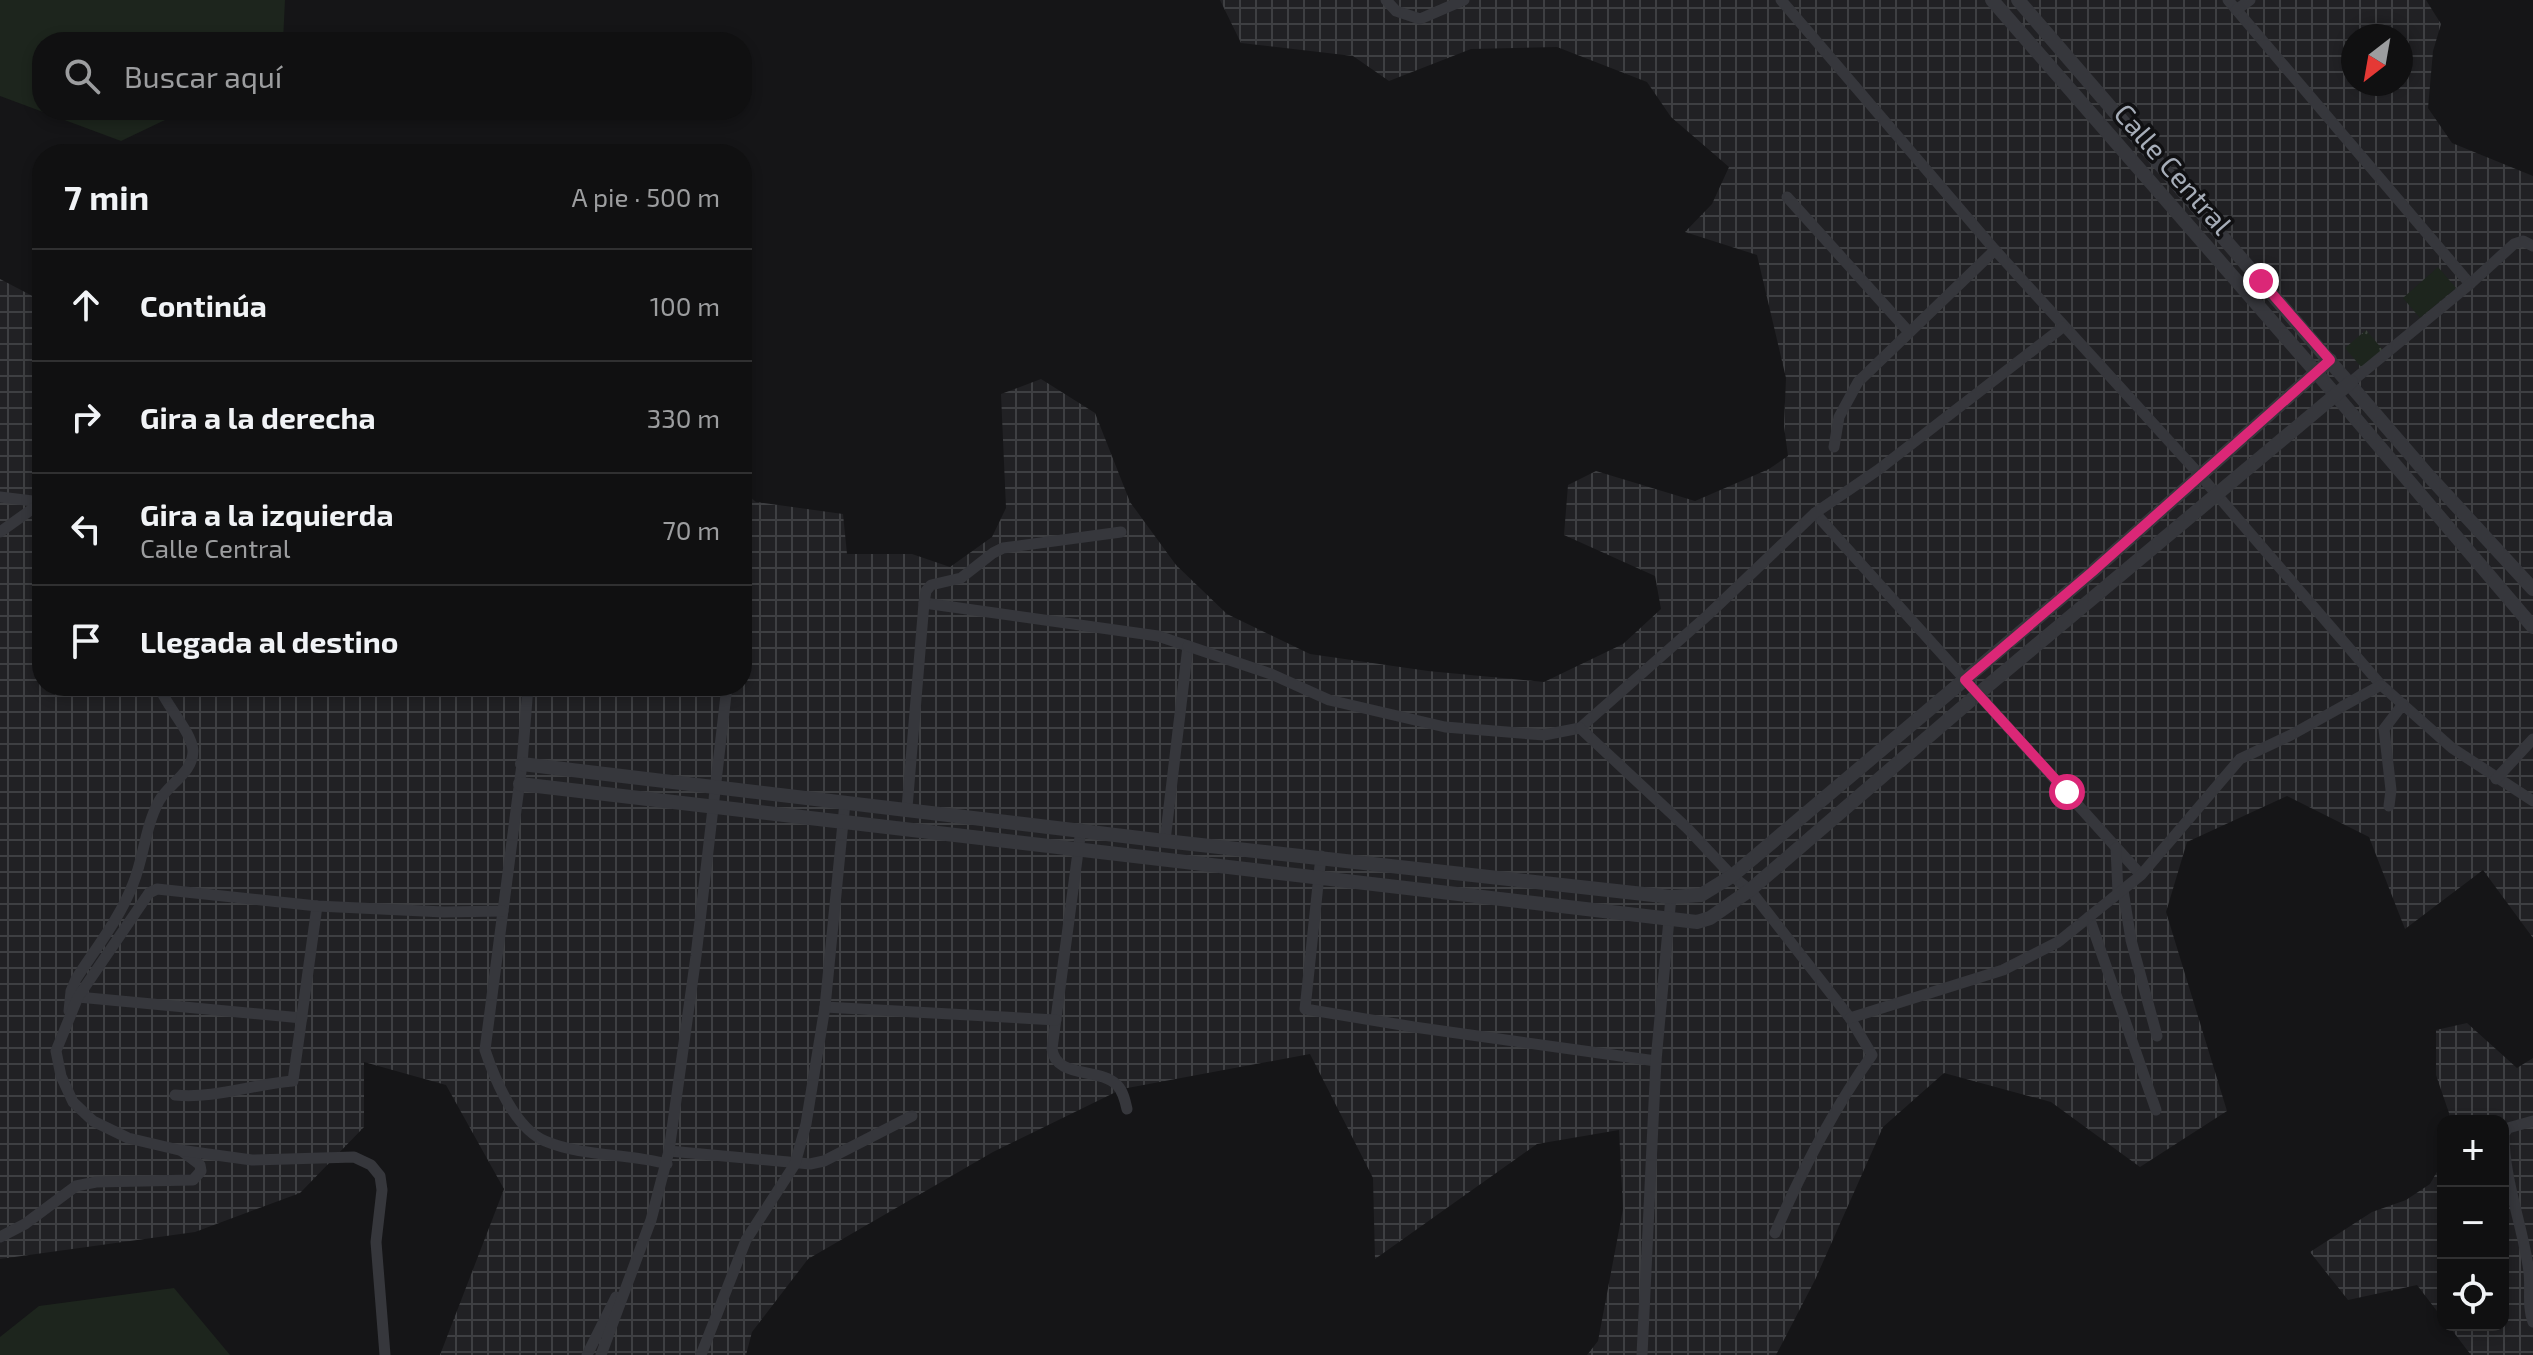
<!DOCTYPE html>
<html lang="es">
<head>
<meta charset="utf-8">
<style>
	:root { --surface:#101011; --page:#19191a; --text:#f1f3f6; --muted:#9c9d9f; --line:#303031 }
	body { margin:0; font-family:"Exo 2",sans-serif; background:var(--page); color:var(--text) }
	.controls { position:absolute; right:24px; bottom:24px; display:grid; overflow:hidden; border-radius:16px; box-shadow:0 4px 12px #0003 }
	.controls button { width:72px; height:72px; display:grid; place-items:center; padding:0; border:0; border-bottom:2px solid var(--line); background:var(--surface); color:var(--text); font:40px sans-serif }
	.compass { position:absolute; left:2341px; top:24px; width:72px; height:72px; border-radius:50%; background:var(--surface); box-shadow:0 4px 12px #0003; rotate:211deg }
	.stop { position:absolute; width:24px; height:24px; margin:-18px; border:6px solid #db2777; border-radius:50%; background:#fff }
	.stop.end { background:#db2777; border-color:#fff; box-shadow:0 2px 8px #0008 }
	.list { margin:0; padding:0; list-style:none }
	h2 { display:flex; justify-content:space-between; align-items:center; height:104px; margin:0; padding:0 32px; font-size:34px }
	h2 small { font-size:26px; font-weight:400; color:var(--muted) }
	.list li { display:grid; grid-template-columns:52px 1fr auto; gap:24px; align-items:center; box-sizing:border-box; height:112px; padding:0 32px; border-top:2px solid var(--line) }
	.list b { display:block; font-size:30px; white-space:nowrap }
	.list p { margin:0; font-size:26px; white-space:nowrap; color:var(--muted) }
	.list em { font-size:26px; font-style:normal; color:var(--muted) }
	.icon { flex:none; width:44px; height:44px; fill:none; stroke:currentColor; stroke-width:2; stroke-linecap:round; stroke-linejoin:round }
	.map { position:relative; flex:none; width:2533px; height:1355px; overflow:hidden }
	.search { position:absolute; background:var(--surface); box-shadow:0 4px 12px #0003; left:32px; top:32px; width:720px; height:88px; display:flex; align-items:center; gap:20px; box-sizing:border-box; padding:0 28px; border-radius:32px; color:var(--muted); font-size:30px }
	.panel { position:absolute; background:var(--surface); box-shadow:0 4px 12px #0003; left:32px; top:144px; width:720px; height:552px; border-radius:32px }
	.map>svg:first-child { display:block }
</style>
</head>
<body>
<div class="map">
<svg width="2533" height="1355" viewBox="0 0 2533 1355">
	<defs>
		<pattern id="industrial-grid" width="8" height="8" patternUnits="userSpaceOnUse" patternTransform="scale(2)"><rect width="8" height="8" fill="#212124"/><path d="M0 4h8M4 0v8" fill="none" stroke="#3e3f42"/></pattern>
		<pattern id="park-tufts" width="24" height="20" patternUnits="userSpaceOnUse" patternTransform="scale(2)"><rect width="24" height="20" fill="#1d251d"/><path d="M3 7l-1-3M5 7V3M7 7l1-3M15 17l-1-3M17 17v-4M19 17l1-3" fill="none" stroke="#3b423c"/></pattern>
	</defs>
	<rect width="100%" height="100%" fill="#151517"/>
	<g fill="url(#industrial-grid)" fill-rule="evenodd">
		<path d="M 1220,0 L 2426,0 L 2441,24 L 2433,51 L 2428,108 L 2452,143 L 2533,176 L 2533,938 L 2483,870 L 2405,929 L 2369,837 L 2287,796 L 2187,842 L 2166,912 L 2227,1111 L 2140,1167 L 2051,1102 L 1944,1073 L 1883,1127 L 1815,1280 L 1776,1355 L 1587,1355 L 1598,1341 L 1623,1209 L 1619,1130 L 1537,1144 L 1375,1259 L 1373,1178 L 1310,1054 L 1122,1089 L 993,1152 L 808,1259 L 752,1332 L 746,1355 L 440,1355 L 504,1189 L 446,1085 L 364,1062 L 364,1127 L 300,1193 L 195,1232 L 0,1259 L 0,279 L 42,301 L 42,686 L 742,686 L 742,490 L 756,502 L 843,514 L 847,554 L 912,554 L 950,567 L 992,537 L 1006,508 L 1001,394 L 1041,379 L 1095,413 L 1130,502 L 1176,565 L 1227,614 L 1310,654 L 1428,671 L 1544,682 L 1623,644 L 1661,609 L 1655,576 L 1564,535 L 1568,485 L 1596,471 L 1695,501 L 1769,469 L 1788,456 L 1784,426 L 1786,378 L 1757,255 L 1685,232 L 1712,204 L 1729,167 L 1671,117 L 1647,82 L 1557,47 L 1471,49 L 1389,81 L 1353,56 L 1241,43 ZM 2353,36 L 2401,36 L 2401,84 L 2353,84 Z"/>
		<path d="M 2467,1023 L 2517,1068 L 2533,1058 L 2533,1355 L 2471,1355 L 2448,1325 L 2503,1325 L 2503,1121 L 2449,1121 L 2449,1113 L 2436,1075 L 2436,1030 Z"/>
		<path d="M 2443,1161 L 2443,1319 L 2417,1285 L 2348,1300 L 2310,1252 L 2372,1212 L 2406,1200 L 2430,1184 Z"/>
	</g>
	<g fill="#1d251d">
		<path d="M 0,0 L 285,0 L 283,42 L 42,42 L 42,110 L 186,110 L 121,141 L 0,96 Z"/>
		<path d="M 2438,267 L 2456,288 L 2420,318 L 2403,298 Z"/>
		<path d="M 174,1288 L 230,1355 L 0,1355 L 0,1337 L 39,1306 Z"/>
	</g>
	<path fill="url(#park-tufts)" d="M 2366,330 L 2383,350 L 2362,368 L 2345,348 Z"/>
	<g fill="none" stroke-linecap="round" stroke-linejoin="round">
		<g stroke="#36373c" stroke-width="11">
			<path d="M 1386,0 L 1396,11 L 1420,19 L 1464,0"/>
			<path d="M 1781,0 L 1995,250 L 2199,474 L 2381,685 L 2452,748 L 2533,801"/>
			<path d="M 2228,0 L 2470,284"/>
			<path d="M 2236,10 L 2250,0"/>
			<path d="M 1787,197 L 1908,331"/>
			<path d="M 2351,382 L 2470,284 L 2514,244 L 2523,241 L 2533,246"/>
			<path d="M 1834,447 L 1839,417 L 1858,382 L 1995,250"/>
			<path d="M 0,497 L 41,502"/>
			<path d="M 1815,513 L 2141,875"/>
			<path d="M 0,532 L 42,502"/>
			<path d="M 742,543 L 746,503"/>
			<path d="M 924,603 L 1158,636 L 1188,646 L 1165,841"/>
			<path d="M 1188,646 L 1271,674 L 1329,700 L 1445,727 L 1544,735 L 1580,728 L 1708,615 L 1815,513 L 1878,470 L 2063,327"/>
			<path d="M 528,686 L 522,764 L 485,1050 C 495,1080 515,1128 545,1141 C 583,1157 627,1153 667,1164"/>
			<path d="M 1580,728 L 1688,829 L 1732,876 L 1750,890 L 1850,1018 L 1872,1055 C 1832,1111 1802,1170 1775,1233"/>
			<path d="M 2496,779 L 2533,739"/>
			<path d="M 2389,806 L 2391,790 L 2384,729 L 2403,704"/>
			<path d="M 907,808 L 924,603 L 926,591 L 931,585 L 961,578 L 993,553 L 1003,548 L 1121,532"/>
			<path d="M 1081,829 L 1052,1049 C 1056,1079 1099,1067 1117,1085 C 1123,1091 1125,1100 1127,1109"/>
			<path d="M 2116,848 L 2118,893"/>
			<path d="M 1321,856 L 1305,1009 L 1414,1027 L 1656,1061"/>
			<path d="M 2123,890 L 2131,940 L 2157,1036"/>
			<path d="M 2089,917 L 2156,1110"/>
			<path d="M 78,997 L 302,1018"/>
			<path d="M 825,1007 L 1056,1020"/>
			<path d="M 69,1011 L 71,991 L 76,979 C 96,948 120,918 133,884 C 144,857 145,827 159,801 C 168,784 193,773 193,751 C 192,732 166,706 159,686"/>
			<path d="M 1850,1018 L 2003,970 L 2058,942 L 2141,875 L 2240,759 L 2291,735 L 2381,685"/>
			<path d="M 175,1095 C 215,1099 253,1084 293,1081 L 317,906"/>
			<path d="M 2533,1121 L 2508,1128 L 2504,1134 C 2504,1181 2523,1226 2529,1272 C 2531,1289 2527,1306 2533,1322"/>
			<path d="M 669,1151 L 810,1164 L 824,1161 L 912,1116"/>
			<path d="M 0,1237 L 25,1224 L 76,1186 L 96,1182 L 193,1180 L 201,1171 L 200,1165 L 183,1152"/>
			<path d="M 385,1355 L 376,1242 L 382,1190 L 380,1176 L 371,1165 L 354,1157 L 252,1160 L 179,1150 L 128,1138 L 93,1121 L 73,1102 L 61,1076 L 56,1051 L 78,997 L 149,893 L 157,889 L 317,906 L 444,912 L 503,911"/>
			<path d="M 587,1355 L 616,1297"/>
			<path d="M 601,1355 L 651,1220 L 669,1151 L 696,956 L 727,686"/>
			<path d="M 701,1355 L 746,1240 L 795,1164 L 806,1124 L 825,1007 L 845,802"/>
			<path d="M 1642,1355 L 1656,1061 L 1671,897"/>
		</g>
		<g stroke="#36373c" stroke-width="14">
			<path d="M 1992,0 L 2316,372 L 2533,627"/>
			<path d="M 2018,0 L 2428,475 L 2533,589"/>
			<path d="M 522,764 L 1165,841 L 1671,897 L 1701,895 L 1732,876 L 2092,572 L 2330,360"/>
			<path d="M 520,784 L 1697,922 L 1710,918 L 1750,890 L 1978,694 L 2351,382"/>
		</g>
	</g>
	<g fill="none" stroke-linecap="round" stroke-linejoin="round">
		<path stroke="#db2777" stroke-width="10" d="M 2067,792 L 1965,680 L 2092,572 L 2330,360 L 2261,281"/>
	</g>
	<g text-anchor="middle" stroke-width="7" stroke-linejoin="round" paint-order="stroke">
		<g font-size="28" fill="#a6adb8" stroke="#101012">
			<text transform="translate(2173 169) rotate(49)" y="10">Calle Central</text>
		</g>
	</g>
</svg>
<div class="controls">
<button>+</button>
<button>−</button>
<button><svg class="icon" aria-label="locate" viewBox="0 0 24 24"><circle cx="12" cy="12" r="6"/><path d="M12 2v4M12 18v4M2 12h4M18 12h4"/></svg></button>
</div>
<svg class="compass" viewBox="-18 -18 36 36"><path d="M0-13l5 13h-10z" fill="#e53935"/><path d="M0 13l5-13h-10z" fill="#9c9d9f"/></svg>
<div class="stop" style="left:2067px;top:792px"></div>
<div class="stop end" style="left:2261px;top:281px"></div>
<div class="search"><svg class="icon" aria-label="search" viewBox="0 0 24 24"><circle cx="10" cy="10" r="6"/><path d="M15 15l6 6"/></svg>Buscar aquí</div>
<section class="panel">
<h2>7 min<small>A pie · 500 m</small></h2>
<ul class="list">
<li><svg class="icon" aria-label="ahead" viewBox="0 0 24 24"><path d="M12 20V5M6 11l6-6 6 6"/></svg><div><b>Continúa</b></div><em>100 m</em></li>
<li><svg class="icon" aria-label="right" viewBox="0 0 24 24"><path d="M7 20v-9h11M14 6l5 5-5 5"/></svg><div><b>Gira a la derecha</b></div><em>330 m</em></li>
<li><svg class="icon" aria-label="left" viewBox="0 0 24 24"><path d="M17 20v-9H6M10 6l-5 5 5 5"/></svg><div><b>Gira a la izquierda</b><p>Calle Central</p></div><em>70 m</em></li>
<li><svg class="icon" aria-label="arrive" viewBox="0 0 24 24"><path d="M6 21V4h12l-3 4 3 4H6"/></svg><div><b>Llegada al destino</b></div></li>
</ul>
</section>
</div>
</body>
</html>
